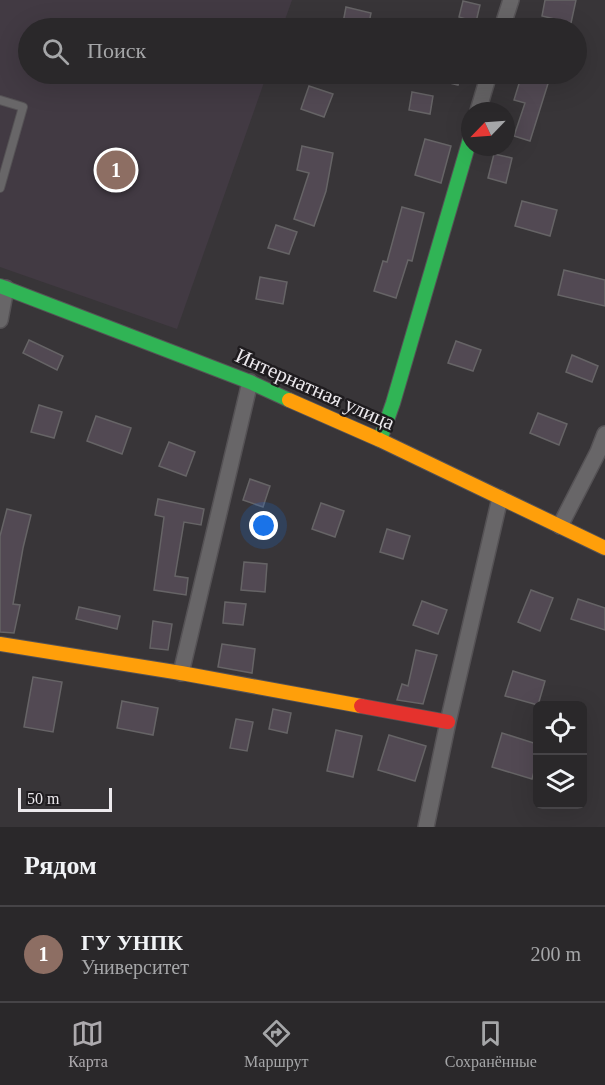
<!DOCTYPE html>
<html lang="ru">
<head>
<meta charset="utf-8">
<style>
	:root { --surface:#2a282a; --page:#363436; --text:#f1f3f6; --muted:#a5a6a8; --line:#464447; --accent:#adaaae }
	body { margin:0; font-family:Georgia,serif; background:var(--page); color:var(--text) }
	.controls { position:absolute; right:18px; bottom:18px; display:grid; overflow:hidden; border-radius:9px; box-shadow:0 6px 24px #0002 }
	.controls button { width:54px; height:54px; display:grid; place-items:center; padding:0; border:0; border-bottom:2px solid var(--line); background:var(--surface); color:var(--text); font:30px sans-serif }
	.compass { position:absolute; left:461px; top:102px; width:54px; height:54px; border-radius:50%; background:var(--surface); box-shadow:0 6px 24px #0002; rotate:245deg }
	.scale { position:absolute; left:18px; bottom:15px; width:94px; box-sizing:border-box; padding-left:6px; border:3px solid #ece9ed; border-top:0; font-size:16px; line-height:21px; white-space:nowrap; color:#ece9ed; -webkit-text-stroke:4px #1f1c1f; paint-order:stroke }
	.you { position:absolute; left:264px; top:526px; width:21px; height:21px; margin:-15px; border:4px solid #fff; border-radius:50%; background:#1a73e8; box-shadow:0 0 0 9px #1a73e833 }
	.badge { display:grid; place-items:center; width:39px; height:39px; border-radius:50%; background:var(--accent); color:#fff; font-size:20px; font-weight:700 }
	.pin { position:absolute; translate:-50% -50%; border:3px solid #fff; box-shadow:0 2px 6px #0006 }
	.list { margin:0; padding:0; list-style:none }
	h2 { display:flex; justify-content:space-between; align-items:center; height:78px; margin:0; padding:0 24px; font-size:26px }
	h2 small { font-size:20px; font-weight:400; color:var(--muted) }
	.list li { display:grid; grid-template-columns:39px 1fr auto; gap:18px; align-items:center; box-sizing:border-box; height:96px; padding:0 24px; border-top:2px solid var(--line) }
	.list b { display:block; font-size:22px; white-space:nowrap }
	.list p { margin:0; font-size:20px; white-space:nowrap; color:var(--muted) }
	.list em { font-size:20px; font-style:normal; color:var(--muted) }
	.icon { flex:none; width:33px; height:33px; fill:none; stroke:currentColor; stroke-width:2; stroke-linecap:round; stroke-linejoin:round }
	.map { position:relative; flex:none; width:605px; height:827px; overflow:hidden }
	.search { position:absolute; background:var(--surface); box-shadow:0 6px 24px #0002; left:18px; right:18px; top:18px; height:66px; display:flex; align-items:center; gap:15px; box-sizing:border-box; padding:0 21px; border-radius:33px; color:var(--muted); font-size:22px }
	.sheet { height:174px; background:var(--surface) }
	nav { display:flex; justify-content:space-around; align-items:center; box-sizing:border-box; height:84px; border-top:2px solid var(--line); background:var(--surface); font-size:16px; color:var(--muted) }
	nav a { display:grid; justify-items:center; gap:3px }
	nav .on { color:var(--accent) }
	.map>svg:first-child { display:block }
</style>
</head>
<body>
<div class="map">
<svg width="605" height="827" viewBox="0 0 605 827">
	<rect width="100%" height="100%" fill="#383538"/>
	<path fill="#423a43" d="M 0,0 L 292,0 L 282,28 L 28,28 L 28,74 L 267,74 L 177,329 L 0,267 Z"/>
	<g fill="#524953" stroke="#666466" stroke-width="1.5">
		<path d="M 545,0 L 576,0 L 571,23 L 542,16 Z"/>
		<path d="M 463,1 L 480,5 L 476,22 L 459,17 Z"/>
		<path d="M 346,7 L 371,13 L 368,28 L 342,28 Z"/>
		<path d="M 425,74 L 461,74 L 458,85 L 425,77 Z"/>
		<path d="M 522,74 L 551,74 L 530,141 L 514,136 L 525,103 L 514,100 Z"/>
		<path d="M 309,86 L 333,94 L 324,117 L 301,109 Z"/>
		<path d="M 412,92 L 433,96 L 430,114 L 409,110 Z"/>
		<path d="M 425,139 L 451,146 L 441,183 L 415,175 Z"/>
		<path d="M 302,146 L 333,153 L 326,191 L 314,226 L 294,219 L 309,173 L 297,170 Z"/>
		<path d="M 494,154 L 512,158 L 506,183 L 488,178 Z"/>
		<path d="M 522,201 L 557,210 L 550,236 L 515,226 Z"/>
		<path d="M 402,207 L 424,213 L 412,261 L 408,260 L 396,298 L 374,291 L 383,261 L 387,262 Z"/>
		<path d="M 276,225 L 297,232 L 289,254 L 268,248 Z"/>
		<path d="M 564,270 L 605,280 L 605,306 L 558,295 Z"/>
		<path d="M 260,277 L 287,282 L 283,304 L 256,299 Z"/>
		<path d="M 29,340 L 63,356 L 57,370 L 23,353 Z"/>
		<path d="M 456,341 L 481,350 L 473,371 L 448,363 Z"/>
		<path d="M 572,355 L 598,366 L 592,382 L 566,372 Z"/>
		<path d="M 39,405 L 62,412 L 54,438 L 31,432 Z"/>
		<path d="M 538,413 L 567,424 L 559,445 L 530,433 Z"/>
		<path d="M 96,416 L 131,428 L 122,454 L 87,441 Z"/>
		<path d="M 169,442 L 195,452 L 186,476 L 159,466 Z"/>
		<path d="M 250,479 L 270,486 L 263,507 L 243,500 Z"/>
		<path d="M 158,499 L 204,509 L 201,525 L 184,522 L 175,576 L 188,578 L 186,595 L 154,590 L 164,517 L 155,515 Z"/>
		<path d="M 321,503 L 344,511 L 335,537 L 312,529 Z"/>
		<path d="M 7,509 L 31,515 L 23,548 L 13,604 L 20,605 L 14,633 L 0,632 L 0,536 Z"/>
		<path d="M 387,529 L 410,536 L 403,559 L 380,552 Z"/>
		<path d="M 244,562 L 267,564 L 265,592 L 241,590 Z"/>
		<path d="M 531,590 L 553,598 L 540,631 L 518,622 Z"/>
		<path d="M 578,599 L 605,608 L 605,630 L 571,619 Z"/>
		<path d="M 422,601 L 447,610 L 438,634 L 413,625 Z"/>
		<path d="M 225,602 L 246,604 L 243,625 L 223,623 Z"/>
		<path d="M 79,607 L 120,616 L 117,629 L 76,619 Z"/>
		<path d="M 153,621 L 172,624 L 168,650 L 150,648 Z"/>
		<path d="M 222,644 L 255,649 L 252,673 L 218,667 Z"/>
		<path d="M 416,650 L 437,655 L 423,704 L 397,700 L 402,684 L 408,686 Z"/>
		<path d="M 513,671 L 545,681 L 538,705 L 505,696 Z"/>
		<path d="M 33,677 L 62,682 L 53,732 L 24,727 Z"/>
		<path d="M 122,701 L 158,708 L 153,735 L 117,728 Z"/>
		<path d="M 273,709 L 291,713 L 287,733 L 269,729 Z"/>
		<path d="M 236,719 L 253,722 L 247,751 L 230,748 Z"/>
		<path d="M 336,730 L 362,736 L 353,777 L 327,771 Z"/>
		<path d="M 502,733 L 537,744 L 537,761 L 532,779 L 492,767 Z"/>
		<path d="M 389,735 L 426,746 L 415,781 L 378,770 Z"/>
	</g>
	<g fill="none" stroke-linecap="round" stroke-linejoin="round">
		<g stroke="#555255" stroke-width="10">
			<path id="lane" d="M 0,100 L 23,107 L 0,188"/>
		</g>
		<g stroke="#555255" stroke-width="18">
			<g id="street">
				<path d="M 502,28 L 511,0"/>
				<path d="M 478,111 L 489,74"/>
				<path d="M 0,320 L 6,288"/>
				<path d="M 560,526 L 598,452 L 605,434"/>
				<path d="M 181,673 L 250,382"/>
				<path d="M 426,827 L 448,722 L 500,498"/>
			</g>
		</g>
		<g stroke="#555255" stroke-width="16">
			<g id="fast">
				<path d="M 0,286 L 250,382 L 289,400"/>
				<path d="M 380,440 L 393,403 L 470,139"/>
			</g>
		</g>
		<g stroke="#555255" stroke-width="16">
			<g id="slow">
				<path d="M 289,400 L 380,440 L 605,548"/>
				<path d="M 0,644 L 181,673 L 361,706"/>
			</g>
		</g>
		<g stroke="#555255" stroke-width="16">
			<path id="jam" d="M 361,706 L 448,722"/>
		</g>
		<use href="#lane" stroke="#686668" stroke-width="8"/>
		<use href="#street" stroke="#686668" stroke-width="15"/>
		<use href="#fast" stroke="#30b455" stroke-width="14"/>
		<use href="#slow" stroke="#ff9f0a" stroke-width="14"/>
		<use href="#jam" stroke="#e5322d" stroke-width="14"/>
	</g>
	<g text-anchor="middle" stroke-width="5" stroke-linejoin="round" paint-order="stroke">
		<g font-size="21" fill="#ece9ed" stroke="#1f1c1f">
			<text transform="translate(315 389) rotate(24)" y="7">Интернатная улица</text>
		</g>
	</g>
</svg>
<div class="controls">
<button><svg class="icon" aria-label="locate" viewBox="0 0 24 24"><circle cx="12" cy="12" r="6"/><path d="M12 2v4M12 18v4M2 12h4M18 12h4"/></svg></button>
<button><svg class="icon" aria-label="layers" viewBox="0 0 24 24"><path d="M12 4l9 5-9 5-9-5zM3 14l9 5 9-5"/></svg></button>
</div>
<svg class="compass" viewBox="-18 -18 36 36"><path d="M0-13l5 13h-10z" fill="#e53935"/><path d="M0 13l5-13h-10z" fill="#a5a6a8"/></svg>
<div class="scale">50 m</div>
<div class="you"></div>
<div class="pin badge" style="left:116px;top:170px;background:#8d6e63">1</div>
<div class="search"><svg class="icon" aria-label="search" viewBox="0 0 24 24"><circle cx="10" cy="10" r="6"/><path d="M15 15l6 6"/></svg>Поиск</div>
</div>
<section class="sheet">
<h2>Рядом<small></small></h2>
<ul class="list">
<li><span class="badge" style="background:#8d6e63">1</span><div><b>ГУ УНПК</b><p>Университет</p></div><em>200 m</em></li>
</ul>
</section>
<nav>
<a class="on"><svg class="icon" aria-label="map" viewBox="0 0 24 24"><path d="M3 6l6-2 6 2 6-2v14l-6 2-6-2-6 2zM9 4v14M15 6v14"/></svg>Карта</a>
<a><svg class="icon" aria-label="directions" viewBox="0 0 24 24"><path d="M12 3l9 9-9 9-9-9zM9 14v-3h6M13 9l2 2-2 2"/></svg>Маршрут</a>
<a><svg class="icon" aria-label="saved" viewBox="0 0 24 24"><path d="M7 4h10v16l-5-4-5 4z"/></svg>Сохранённые</a>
</nav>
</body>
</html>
